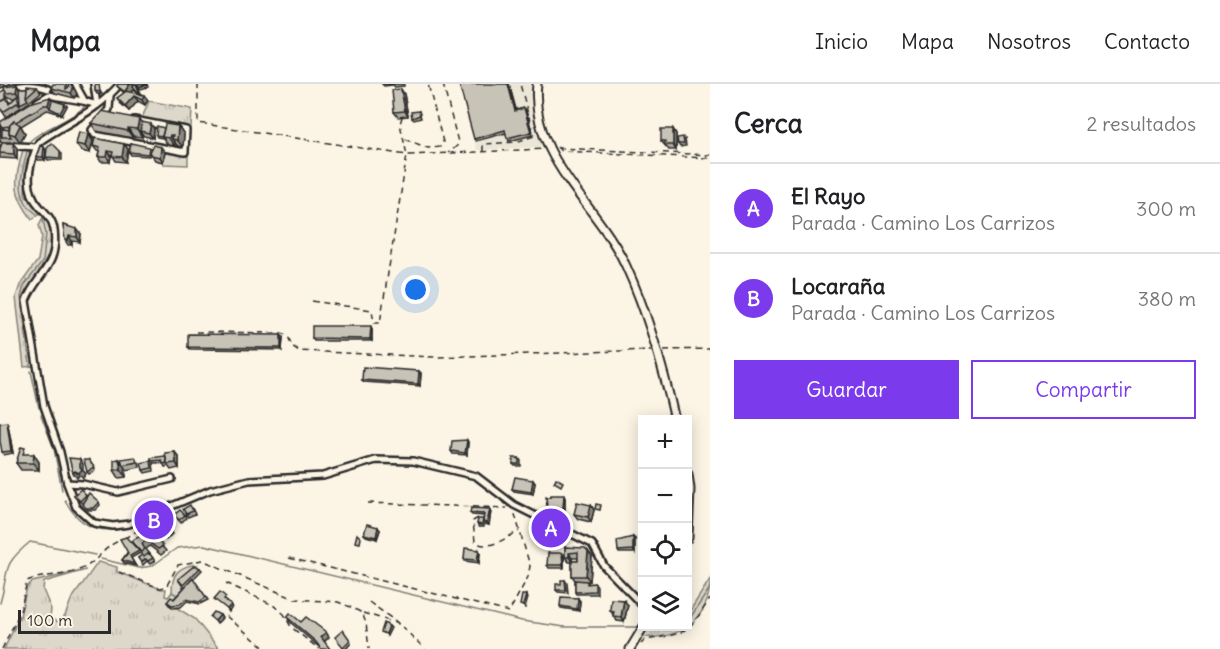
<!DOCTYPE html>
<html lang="es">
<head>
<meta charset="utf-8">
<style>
	:root { --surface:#fff; --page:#f6f6f6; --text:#202124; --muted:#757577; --line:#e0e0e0; --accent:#7c3aed }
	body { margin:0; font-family:Delius,sans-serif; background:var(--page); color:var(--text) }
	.controls { position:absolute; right:18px; bottom:18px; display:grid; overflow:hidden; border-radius:0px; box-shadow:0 3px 15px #0003 }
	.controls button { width:54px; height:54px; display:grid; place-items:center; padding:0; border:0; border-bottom:2px solid var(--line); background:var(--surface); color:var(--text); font:30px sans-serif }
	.scale { position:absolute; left:18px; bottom:15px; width:93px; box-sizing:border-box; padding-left:6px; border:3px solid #2b2b2b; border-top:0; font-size:16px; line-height:21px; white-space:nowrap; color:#2b2b2b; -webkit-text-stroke:4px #fcf5e5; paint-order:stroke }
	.you { position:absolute; left:416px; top:206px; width:21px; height:21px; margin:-15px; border:4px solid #fff; border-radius:50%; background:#1a73e8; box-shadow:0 0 0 9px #1a73e833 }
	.badge { display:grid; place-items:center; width:39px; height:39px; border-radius:50%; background:var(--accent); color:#fff; font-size:20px; font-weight:700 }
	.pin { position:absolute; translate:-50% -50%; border:3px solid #fff; box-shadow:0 2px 6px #0006 }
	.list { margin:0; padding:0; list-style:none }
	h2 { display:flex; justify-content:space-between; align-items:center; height:78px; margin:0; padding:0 24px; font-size:26px }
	h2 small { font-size:20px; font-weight:400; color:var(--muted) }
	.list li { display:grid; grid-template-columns:39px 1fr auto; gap:18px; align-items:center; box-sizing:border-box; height:90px; padding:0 24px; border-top:2px solid var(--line) }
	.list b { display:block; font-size:22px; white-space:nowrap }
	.list p { margin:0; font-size:20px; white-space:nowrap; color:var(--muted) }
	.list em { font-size:20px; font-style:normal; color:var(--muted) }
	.actions { display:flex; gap:12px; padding:18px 24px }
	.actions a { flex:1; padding:14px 0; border:2px solid var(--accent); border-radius:0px; text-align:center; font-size:21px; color:var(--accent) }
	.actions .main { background:var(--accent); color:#fff }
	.icon { flex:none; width:33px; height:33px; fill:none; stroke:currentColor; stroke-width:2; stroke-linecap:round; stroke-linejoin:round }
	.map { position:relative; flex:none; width:710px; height:565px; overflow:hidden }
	header { display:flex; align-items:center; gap:36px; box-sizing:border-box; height:84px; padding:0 30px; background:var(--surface); border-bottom:2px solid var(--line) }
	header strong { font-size:28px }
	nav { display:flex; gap:33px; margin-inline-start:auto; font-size:21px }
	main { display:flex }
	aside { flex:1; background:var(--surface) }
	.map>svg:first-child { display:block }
</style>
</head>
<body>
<header>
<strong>Mapa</strong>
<nav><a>Inicio</a><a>Mapa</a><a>Nosotros</a><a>Contacto</a></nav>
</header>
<main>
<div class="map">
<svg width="710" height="565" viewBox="0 0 710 565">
	<defs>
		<pattern id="grass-tufts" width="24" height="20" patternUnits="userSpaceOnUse" patternTransform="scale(1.5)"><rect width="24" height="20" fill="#ded8ca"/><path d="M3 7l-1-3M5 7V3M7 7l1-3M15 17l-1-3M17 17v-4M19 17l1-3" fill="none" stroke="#bfbaae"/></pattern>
		<pattern id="forest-firs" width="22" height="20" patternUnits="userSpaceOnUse" patternTransform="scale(1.5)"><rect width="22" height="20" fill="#ded8ca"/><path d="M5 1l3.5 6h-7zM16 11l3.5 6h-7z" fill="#bfbaae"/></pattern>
	</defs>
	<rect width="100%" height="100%" fill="#fcf5e5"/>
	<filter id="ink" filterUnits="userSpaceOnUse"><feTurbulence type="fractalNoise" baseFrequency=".0167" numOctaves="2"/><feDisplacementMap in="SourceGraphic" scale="12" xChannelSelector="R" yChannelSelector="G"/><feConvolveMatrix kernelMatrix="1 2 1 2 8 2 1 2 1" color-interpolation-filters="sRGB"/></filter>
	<g filter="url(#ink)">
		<path fill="#ece6d7" d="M 459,0 L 532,0 L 530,22 L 544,60 L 539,63 L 477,66 Z"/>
		<g fill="url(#grass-tufts)" stroke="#84827a" stroke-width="1.5">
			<path d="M 149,17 L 192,25 L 191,43 L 142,34 Z"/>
			<path d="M 23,65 L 32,69 L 26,93 L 25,110 L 42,128 L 32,135 C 11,107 15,98 23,65 Z"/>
			<path d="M 165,67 L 188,71 L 188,81 L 163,80 Z"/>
			<path d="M 44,131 C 59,147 52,175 41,191 C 35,199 26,203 24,213 C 22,227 32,266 34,282 L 24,283 L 16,213 L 20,201 L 38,176 L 42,152 L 39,141 Z"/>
			<path d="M 98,478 L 117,483 L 117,488 L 161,505 L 166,505 L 165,512 L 168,513 L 172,508 L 177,511 L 169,519 L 195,535 L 219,565 L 4,565 L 20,532 L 27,503 L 32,498 L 86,486 L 44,498 L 43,506 L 51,525 L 50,534 L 58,538 L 65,532 L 71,516 Z"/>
			<path d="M 710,495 C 710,536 680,556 641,553 L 649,543 L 688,542 L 688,530 Z"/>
		</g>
		<path fill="url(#forest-firs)" stroke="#84827a" stroke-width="1.5" d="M 191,481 L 197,481 L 179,497 L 184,503 L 177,511 L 172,508 C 172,492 176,485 191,481 Z"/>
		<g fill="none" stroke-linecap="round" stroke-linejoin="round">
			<g stroke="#7d7b74" stroke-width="1.5">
				<path d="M 30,57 C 46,42 69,38 85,22"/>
				<path d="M 27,68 C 21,91 14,114 37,130"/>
				<path d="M 30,281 L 21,213 L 24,202 L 43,177 L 46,150 L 43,135"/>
				<path d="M 31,287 L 39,324"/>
				<path d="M 41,331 L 54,365 L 62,406"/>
				<path d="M 65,416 C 82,448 105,450 137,442"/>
				<path d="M 101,475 L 139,484 L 152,482 L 177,464 L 204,461 L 522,537 L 565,543 L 639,543"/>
				<path d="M 0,519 C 10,485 0,483 30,458 L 95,471"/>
				<path d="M 688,537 L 710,504"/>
				<path d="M 649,545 L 669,546 L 681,542"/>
			</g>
			<g stroke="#2b2b2b" stroke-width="10">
				<g id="minor">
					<path d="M 75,0 L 84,16"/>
					<path d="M 94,0 L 97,21"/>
					<path d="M 120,0 C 95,29 69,37 39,58 C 29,79 23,105 40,123 C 47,130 53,136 54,146 C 59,183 37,189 26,217 L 44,322 L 60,368 L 67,399 L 76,423 L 94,439 L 113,442 L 129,440 L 210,406 L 249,396 L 323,392 L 376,376 L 413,377 L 476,392 L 514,421 L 592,460 L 604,482 L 642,521"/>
					<path d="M 0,8 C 13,0 34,0 48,5"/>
					<path d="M 37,18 L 49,11 C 66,15 82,15 97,21"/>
					<path d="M 104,32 L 109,25 L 110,12"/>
					<path d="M 98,39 L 92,46 L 95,51 L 185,68 L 186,46 L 134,36"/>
					<path d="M 0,61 L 37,63"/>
					<path d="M 67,399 L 83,400 L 118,408 L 172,395"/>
				</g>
			</g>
			<g stroke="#2b2b2b" stroke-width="11">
				<g id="tertiary">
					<path d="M 537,0 C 529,74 599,122 626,182 C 649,232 663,283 675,336"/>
					<path d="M 688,390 L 690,405 L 688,454"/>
					<path d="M 630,565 L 644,542"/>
				</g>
			</g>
			<g stroke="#2b2b2b" stroke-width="1.5" stroke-dasharray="6 4.5" stroke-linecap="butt">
				<path d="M 198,0 L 198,39 L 407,71 L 544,65"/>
				<path d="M 443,0 L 458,58 L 457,62 L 448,69"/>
				<path d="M 405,55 L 428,64 L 440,63 L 443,58 L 428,0"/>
				<path d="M 557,63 L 561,67 L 710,74"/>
				<path d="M 558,64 L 710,71"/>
				<path d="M 483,67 L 483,60 L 516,58 L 534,52 L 520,0"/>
				<path d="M 312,217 L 372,226 L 374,239 L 380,239 L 407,71 L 400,40 L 402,33"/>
				<path d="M 196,248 L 282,249 L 288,252 L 292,262 L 299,267 L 436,273 L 651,266"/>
				<path d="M 664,266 L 710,265"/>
				<path d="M 368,419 L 507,424"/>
				<path d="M 478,434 L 473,437 L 475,458 C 490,467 505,454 519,447"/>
				<path d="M 125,454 L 145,442 L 147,438"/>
				<path d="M 289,474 L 509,528 L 528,493 L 530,482 L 514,427"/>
				<path d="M 119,488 L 160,504 L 166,503 L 178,481 L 202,476 L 295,515 L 338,518 L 353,524 L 362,529 L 366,539 L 369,565"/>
				<path d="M 226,499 L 273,521 L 284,530 L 291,543 L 319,565"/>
				<path d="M 369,518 L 398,539"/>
				<path d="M 363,529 L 399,540 L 425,565"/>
				<path d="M 226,532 L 266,565"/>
				<path d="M 641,560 L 645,556 C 687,549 686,551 710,515"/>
				<path d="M 2,565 L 20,528 L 27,497 C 43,490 62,493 79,486 C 98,479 102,463 121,456"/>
			</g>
			<use href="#minor" stroke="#fcf5e5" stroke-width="5"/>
			<use href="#tertiary" stroke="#fcf5e5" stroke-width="7"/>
		</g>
		<g fill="#aca89d" stroke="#2b2b2b" stroke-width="1.5" fill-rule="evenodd">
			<path d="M 0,0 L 4,0 L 5,1 L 0,5 Z"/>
			<path d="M 68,0 L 72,0 L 77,10 L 74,14 L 55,9 L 51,4 Z"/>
			<path d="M 95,0 L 102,10 L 97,10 L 95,7 Z"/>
			<path d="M 118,0 L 137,0 L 141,11 L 148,16 L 145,21 L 138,17 L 129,27 L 120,19 L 117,14 L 124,9 L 117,2 ZM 134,5 L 139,10 L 132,9 Z"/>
			<path d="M 147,0 L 148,3 L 141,5 L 139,3 Z"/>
			<path d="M 382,0 L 392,0 L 392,1 L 384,2 Z"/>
			<path d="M 392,0 L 404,0 L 404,2 L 395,3 Z"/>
			<path d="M 509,0 L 516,26 L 524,24 L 526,27 L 533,51 L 509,57 L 506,49 L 476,57 L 474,55 Z"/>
			<path d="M 17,1 L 19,4 L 27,4 L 37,3 L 41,8 L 29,18 L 22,23 L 23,24 L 52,16 L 67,22 L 62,31 L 51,27 L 47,26 L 21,42 L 25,49 L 20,58 L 14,57 L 14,58 L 0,58 L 0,41 L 4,46 L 0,39 L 21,24 L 20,24 L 6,33 L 1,25 L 0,26 L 0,9 ZM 7,12 L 11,14 L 15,14 L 10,19 L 8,16 Z"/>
			<path d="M 404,10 L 408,32 L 398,33 L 394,28 Z"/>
			<path d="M 419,27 L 421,34 L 414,36 L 412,34 Z"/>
			<path d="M 91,39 L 142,39 L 154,45 L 153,54 L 144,52 L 142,50 L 142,53 L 133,52 L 133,54 L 96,47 Z"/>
			<path d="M 178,42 L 184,50 L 183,63 L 178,62 L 175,59 L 174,62 L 168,61 L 163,54 L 157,53 L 156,51 L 164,44 Z"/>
			<path d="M 673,45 L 676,50 L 676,66 L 669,66 L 661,57 Z"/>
			<path d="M 88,50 L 93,57 L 90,69 L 81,67 L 76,60 Z"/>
			<path d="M 685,55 L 686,62 L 680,63 L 678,60 Z"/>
			<path d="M 0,60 L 1,62 L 17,64 L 17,75 L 0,74 Z"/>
			<path d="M 40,62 L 45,76 L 38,76 L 36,73 Z"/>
			<path d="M 93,62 L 128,65 L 126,78 L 116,77 L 113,72 L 111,72 L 110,78 L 101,78 L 98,73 L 99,67 L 97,67 Z"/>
			<path d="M 149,63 L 151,65 L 165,68 L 163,78 L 155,76 L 150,69 L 149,72 L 131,71 L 129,68 Z"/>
			<path d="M 60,67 L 62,70 L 62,76 L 48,76 L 46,73 Z"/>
			<path d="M 63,141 L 81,150 L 80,158 L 72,157 L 72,161 L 68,161 L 65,156 Z"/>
			<path d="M 372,245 L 372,257 L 314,257 L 312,254 Z"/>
			<path d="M 281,251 L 283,253 L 282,266 L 190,265 L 188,263 Z"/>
			<path d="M 421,289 L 420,302 L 364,298 L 362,296 Z"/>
			<path d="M 7,338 L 8,341 L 13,369 L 4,371 L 2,368 Z"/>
			<path d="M 468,358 L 467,371 L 453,370 L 451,367 Z"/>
			<path d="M 29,370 L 39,378 L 39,386 L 21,386 L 16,379 Z"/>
			<path d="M 179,373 L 179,384 L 171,386 L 168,382 L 165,383 L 163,379 L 153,379 L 154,387 L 145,389 L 143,386 L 150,377 Z"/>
			<path d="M 519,374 L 521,377 L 521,382 L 515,382 L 513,380 Z"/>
			<path d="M 119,375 L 123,380 L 139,378 L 140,383 L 127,386 L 125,384 L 126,393 L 119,394 L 114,386 Z"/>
			<path d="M 89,376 L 95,386 L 89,390 L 87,388 Z"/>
			<path d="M 535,399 L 533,410 L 514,407 L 512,405 Z"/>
			<path d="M 74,411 L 87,412 L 99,418 L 100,421 L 95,426 L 88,426 Z"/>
			<path d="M 565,414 L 565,427 L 549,425 L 547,423 Z"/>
			<path d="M 591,421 L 594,426 L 591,438 L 578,435 L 574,430 Z"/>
			<path d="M 192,424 L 195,430 L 188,433 L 186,430 Z"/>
			<path d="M 490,425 L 491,427 L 489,441 L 484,440 L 484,443 L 479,443 L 477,440 L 483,436 L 484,432 L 472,431 L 470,429 Z"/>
			<path d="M 174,431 L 185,431 L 186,434 L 181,439 Z"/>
			<path d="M 167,443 L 172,450 L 166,456 L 160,449 Z"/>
			<path d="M 380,446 L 377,455 L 366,452 L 364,450 Z"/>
			<path d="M 149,447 L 166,467 L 161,471 L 150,462 L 146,465 L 155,477 L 150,480 L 147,477 L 143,481 L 138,474 L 142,471 L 140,469 L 131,474 L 136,482 L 124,479 L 122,476 L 133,460 Z"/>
			<path d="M 635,455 L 635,469 L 619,469 L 618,467 Z"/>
			<path d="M 565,463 L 592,472 L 590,497 L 588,497 L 589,500 L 595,499 L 597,502 L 597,510 L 576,510 L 575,508 L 575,496 L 572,492 L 572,478 L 569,478 L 565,473 ZM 572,474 L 578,474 L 578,477 L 572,477 Z"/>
			<path d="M 480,469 L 479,479 L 465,477 L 464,475 Z"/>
			<path d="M 562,469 L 564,472 L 564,484 L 549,484 L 547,481 Z"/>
			<path d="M 200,484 L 202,486 L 193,495 L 208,516 L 200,520 L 187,517 L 181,523 L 174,524 L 169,521 L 167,518 L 174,515 L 184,504 L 178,495 Z"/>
			<path d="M 565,496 L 567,499 L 568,509 L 558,508 L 556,506 Z"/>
			<path d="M 580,517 L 579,527 L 561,524 L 560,522 Z"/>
			<path d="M 628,521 L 624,538 L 617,537 L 610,526 Z"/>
			<path d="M 287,533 L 301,538 L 329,553 L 319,563 L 290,538 Z"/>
		</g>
		<g fill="#8c8880" stroke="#2b2b2b" stroke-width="1.5">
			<path d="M 71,0 L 72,0 L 77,10 L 74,14 L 71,9 Z"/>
			<path d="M 130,0 L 137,0 L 143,14 L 137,1 L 129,12 L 125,7 Z"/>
			<path d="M 508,0 L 509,0 L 517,29 L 515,27 Z"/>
			<path d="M 17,1 L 20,6 L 20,13 L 16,8 Z"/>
			<path d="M 401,5 L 404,10 L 408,32 L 405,27 Z"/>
			<path d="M 144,11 L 148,16 L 145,21 L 142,16 Z"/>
			<path d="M 134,12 L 138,17 L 129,27 L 125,22 Z"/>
			<path d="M 50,13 L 54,18 L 50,24 L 48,21 Z"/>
			<path d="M 65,20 L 67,22 L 62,31 L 60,29 Z"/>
			<path d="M 524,24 L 526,27 L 533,51 L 531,48 Z"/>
			<path d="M 139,35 L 144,42 L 140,47 L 142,50 L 142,53 L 137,45 Z"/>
			<path d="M 151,40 L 154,45 L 153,54 L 149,49 Z"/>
			<path d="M 1,41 L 6,48 L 2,53 L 0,50 Z"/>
			<path d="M 20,41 L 25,49 L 20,58 L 15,51 Z"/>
			<path d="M 178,42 L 184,50 L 183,63 L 177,56 Z"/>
			<path d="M 128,44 L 133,52 L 133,54 L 128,47 Z"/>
			<path d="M 673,45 L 676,50 L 676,66 L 673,61 Z"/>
			<path d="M 88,50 L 93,57 L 90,69 L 85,62 Z"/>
			<path d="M 170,51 L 175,59 L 174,62 L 169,54 Z"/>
			<path d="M 13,59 L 17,64 L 17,75 L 14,70 Z"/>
			<path d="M 124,60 L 128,65 L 126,78 L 122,73 Z"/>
			<path d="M 44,63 L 46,66 L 45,76 L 43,73 Z"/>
			<path d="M 161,63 L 165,68 L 163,78 L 160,73 Z"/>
			<path d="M 108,67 L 111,72 L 110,78 L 107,73 Z"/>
			<path d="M 77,145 L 81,150 L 80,158 L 77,153 Z"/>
			<path d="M 69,152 L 72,157 L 72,161 L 68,156 Z"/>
			<path d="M 371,242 L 372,245 L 372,257 L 370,255 Z"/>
			<path d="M 281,251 L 283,253 L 282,266 L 281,264 Z"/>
			<path d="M 419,287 L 421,289 L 420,302 L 418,300 Z"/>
			<path d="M 7,338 L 8,341 L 13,369 L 11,367 Z"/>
			<path d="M 467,356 L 468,358 L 467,371 L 465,369 Z"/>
			<path d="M 175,368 L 179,373 L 179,384 L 176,379 Z"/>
			<path d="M 34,370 L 39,378 L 39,386 L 33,379 Z"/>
			<path d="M 80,375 L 83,380 L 83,386 L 86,390 L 83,394 L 79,389 Z"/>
			<path d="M 119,375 L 125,384 L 126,393 L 121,385 Z"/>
			<path d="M 75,387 L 79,392 L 77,394 L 73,389 Z"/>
			<path d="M 533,396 L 535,399 L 533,410 L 531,408 Z"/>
			<path d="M 564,411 L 565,414 L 565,427 L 563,424 Z"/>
			<path d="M 591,421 L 594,426 L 591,438 L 588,433 Z"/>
			<path d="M 490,425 L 491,427 L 489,441 L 487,439 Z"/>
			<path d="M 378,443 L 380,446 L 377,455 L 376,453 Z"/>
			<path d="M 633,453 L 635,455 L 635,469 L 633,466 Z"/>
			<path d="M 479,466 L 480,469 L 479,479 L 477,476 Z"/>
			<path d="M 588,467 L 592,472 L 590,497 L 586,492 Z"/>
			<path d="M 562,469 L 564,472 L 564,484 L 563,481 Z"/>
			<path d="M 569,469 L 572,474 L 572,478 L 569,473 Z"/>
			<path d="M 526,511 L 528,514 L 525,524 L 523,522 Z"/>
			<path d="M 578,514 L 580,517 L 579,527 L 577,525 Z"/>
			<path d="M 624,516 L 628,521 L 624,538 L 621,533 Z"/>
			<path d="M 231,521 L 232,523 L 229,528 L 227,525 Z"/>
			<path d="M 220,531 L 222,534 L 217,540 L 215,537 Z"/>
			<path d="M 389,542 L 391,544 L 387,552 L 386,550 Z"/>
			<path d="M 326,548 L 329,553 L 324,558 L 321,553 Z"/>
			<path d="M 350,556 L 351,559 L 346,565 L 344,565 L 343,563 Z"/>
		</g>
		<g fill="#c8c3b7" stroke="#2b2b2b" stroke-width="1.5">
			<path d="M 53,0 L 66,0 L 66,5 L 69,3 L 68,0 L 71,0 L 73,5 L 71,9 L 51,4 Z"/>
			<path d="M 95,0 L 99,0 L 100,8 L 95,7 Z"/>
			<path d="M 118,0 L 130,0 L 125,7 L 144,11 L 142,16 L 134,12 L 125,22 L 117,14 L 125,8 L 117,2 Z"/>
			<path d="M 135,0 L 136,0 L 141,12 L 133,2 Z"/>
			<path d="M 138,0 L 147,0 L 139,3 Z"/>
			<path d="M 459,0 L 508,0 L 515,27 L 524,24 L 531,48 L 507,54 L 505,46 L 474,55 Z"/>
			<path d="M 17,1 L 16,8 L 7,9 L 5,8 L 4,3 Z"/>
			<path d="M 27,2 L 37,3 L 26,13 Z"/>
			<path d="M 19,4 L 27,4 L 26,13 L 28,16 L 20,20 Z"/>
			<path d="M 401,5 L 405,27 L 394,28 L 392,6 Z"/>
			<path d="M 4,6 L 6,8 L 6,15 L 0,18 L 0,9 Z"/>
			<path d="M 17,12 L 20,22 L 17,19 L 3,28 L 0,24 L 0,18 L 7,15 L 9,20 Z"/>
			<path d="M 50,13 L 48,21 L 44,21 L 16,38 L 14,37 L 10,41 L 9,49 L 11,53 L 2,53 L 2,45 L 9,46 L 9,42 L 2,43 L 0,38 L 30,19 Z"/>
			<path d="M 52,16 L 65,20 L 60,29 L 50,24 Z"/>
			<path d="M 102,27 L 139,35 L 137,45 L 128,44 L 128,47 L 91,39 Z"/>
			<path d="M 419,27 L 420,31 L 412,34 L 411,28 Z"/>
			<path d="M 14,37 L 20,41 L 15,51 L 9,49 L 10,41 Z"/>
			<path d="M 142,38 L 151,40 L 149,49 L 140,47 Z"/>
			<path d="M 165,40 L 178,42 L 177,56 L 172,55 L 173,51 L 170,51 L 169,54 L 162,53 Z"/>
			<path d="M 157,42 L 164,44 L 162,52 L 156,51 Z"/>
			<path d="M 661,45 L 673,45 L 673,61 L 665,61 L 665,57 L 661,57 Z"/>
			<path d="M 79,48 L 88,50 L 85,62 L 76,60 Z"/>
			<path d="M 683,53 L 684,60 L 678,60 L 677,54 Z"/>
			<path d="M 95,54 L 124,60 L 122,73 L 112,72 L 113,68 L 108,67 L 107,73 L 98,73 L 100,64 L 93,62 Z"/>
			<path d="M 2,59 L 13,59 L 14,70 L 0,69 L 0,65 Z"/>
			<path d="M 52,59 L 60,67 L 60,74 L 46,73 L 47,64 Z"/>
			<path d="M 131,59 L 149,63 L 148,70 L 129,68 Z"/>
			<path d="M 153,61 L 161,63 L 160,73 L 151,71 L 149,68 Z"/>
			<path d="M 40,62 L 44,63 L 43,73 L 36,73 Z"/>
			<path d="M 63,141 L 77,145 L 77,153 L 69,152 L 68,156 L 65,156 Z"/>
			<path d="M 312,242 L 371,242 L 370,255 L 312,254 Z"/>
			<path d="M 188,250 L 281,251 L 281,264 L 188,263 Z"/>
			<path d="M 363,283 L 419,287 L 418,300 L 362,296 Z"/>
			<path d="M 7,338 L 11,367 L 2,368 L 0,357 L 0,339 Z"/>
			<path d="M 467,356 L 465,369 L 451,367 L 452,357 Z"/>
			<path d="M 21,363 L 25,364 L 23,370 L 34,370 L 33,379 L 16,379 Z"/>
			<path d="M 175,368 L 176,379 L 167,380 L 165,369 Z"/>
			<path d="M 165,372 L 167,379 L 163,380 L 162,376 L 151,377 L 152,384 L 143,386 L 141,379 L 150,377 L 151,374 Z"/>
			<path d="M 135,373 L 137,378 L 123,381 L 121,375 Z"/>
			<path d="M 69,374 L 80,375 L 80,383 L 82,385 L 79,389 L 75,387 L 73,389 Z"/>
			<rect x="513" y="374" width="6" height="6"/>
			<path d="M 119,375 L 121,385 L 114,386 L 114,376 Z"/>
			<path d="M 84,376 L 89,376 L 94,383 L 87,388 Z"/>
			<path d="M 515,393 L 533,396 L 531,408 L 512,405 Z"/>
			<path d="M 556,394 L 563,398 L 561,402 L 554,398 Z"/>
			<path d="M 81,405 L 86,411 L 80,417 L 74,411 Z"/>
			<path d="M 89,409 L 99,418 L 93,424 L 86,424 L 82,420 Z"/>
			<path d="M 551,411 L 564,411 L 563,424 L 547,423 L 546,413 L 550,413 Z"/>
			<path d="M 577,418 L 591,421 L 588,433 L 574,430 Z"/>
			<path d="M 596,420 L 601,421 L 600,426 L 595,425 Z"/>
			<path d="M 190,421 L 193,427 L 186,430 L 183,425 Z"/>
			<path d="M 471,424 L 490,425 L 487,439 L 483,438 L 484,430 L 470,429 Z"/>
			<path d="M 180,426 L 185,431 L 179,436 L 174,431 Z"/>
			<path d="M 478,435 L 483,435 L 482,441 L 477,440 Z"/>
			<path d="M 367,440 L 378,443 L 376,453 L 364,450 Z"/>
			<path d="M 167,443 L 171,448 L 164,453 L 160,449 Z"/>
			<path d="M 149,447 L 163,462 L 158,465 L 146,456 L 142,460 L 145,465 L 141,468 L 131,457 Z"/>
			<path d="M 357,450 L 361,454 L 360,459 L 355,458 Z"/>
			<path d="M 126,453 L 139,467 L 130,472 L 134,480 L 122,476 L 128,469 L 120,455 Z"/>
			<path d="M 633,453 L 633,466 L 618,467 L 617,457 Z"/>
			<path d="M 565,463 L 585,464 L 588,467 L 586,492 L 572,492 L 572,477 L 578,477 L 578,468 L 569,469 L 569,473 L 565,473 Z"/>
			<path d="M 465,464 L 479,466 L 477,476 L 464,475 Z"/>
			<path d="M 149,469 L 153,474 L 148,477 L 146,475 L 141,478 L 138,474 L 142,471 L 144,473 Z"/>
			<path d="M 548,469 L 562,469 L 563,481 L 547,481 Z"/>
			<path d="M 195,481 L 200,484 L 183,501 L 178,495 Z"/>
			<path d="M 193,494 L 206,513 L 199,518 L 186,515 L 180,520 L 172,521 L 167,518 L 171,513 L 174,515 Z"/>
			<path d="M 561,496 L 565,496 L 566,506 L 556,506 L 556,500 L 561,500 Z"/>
			<path d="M 575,496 L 587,497 L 587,500 L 595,499 L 595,507 L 575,508 Z"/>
			<path d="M 220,508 L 226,513 L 224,515 L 231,521 L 227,525 L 214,515 Z"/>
			<path d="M 522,511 L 526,511 L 523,522 L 520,521 Z"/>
			<path d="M 561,513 L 578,514 L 577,525 L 560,522 Z"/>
			<path d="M 611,515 L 624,516 L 621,533 L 613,532 L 614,527 L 610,526 Z"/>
			<path d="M 214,528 L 220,531 L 215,537 L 210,533 Z"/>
			<path d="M 290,529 L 301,538 L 306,533 L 326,548 L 321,553 L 330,565 L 321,565 L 316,558 L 287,533 Z"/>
			<path d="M 384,539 L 389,542 L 386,550 L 381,548 Z"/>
			<path d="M 343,546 L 350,556 L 343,563 L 335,553 Z"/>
		</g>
	</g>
</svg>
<div class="controls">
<button>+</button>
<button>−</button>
<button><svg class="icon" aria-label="locate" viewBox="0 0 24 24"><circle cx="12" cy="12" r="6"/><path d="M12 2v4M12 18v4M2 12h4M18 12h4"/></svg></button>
<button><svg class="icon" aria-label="layers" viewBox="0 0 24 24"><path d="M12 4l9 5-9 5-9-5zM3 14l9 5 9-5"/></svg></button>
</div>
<div class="scale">100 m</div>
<div class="you"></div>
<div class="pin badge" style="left:551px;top:444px">A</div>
<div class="pin badge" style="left:154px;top:436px">B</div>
</div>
<aside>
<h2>Cerca<small>2 resultados</small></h2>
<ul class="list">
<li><span class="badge">A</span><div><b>El Rayo</b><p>Parada · Camino Los Carrizos</p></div><em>300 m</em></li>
<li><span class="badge">B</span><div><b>Locaraña</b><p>Parada · Camino Los Carrizos</p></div><em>380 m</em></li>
</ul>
<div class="actions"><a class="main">Guardar</a><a>Compartir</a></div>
</aside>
</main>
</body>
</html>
